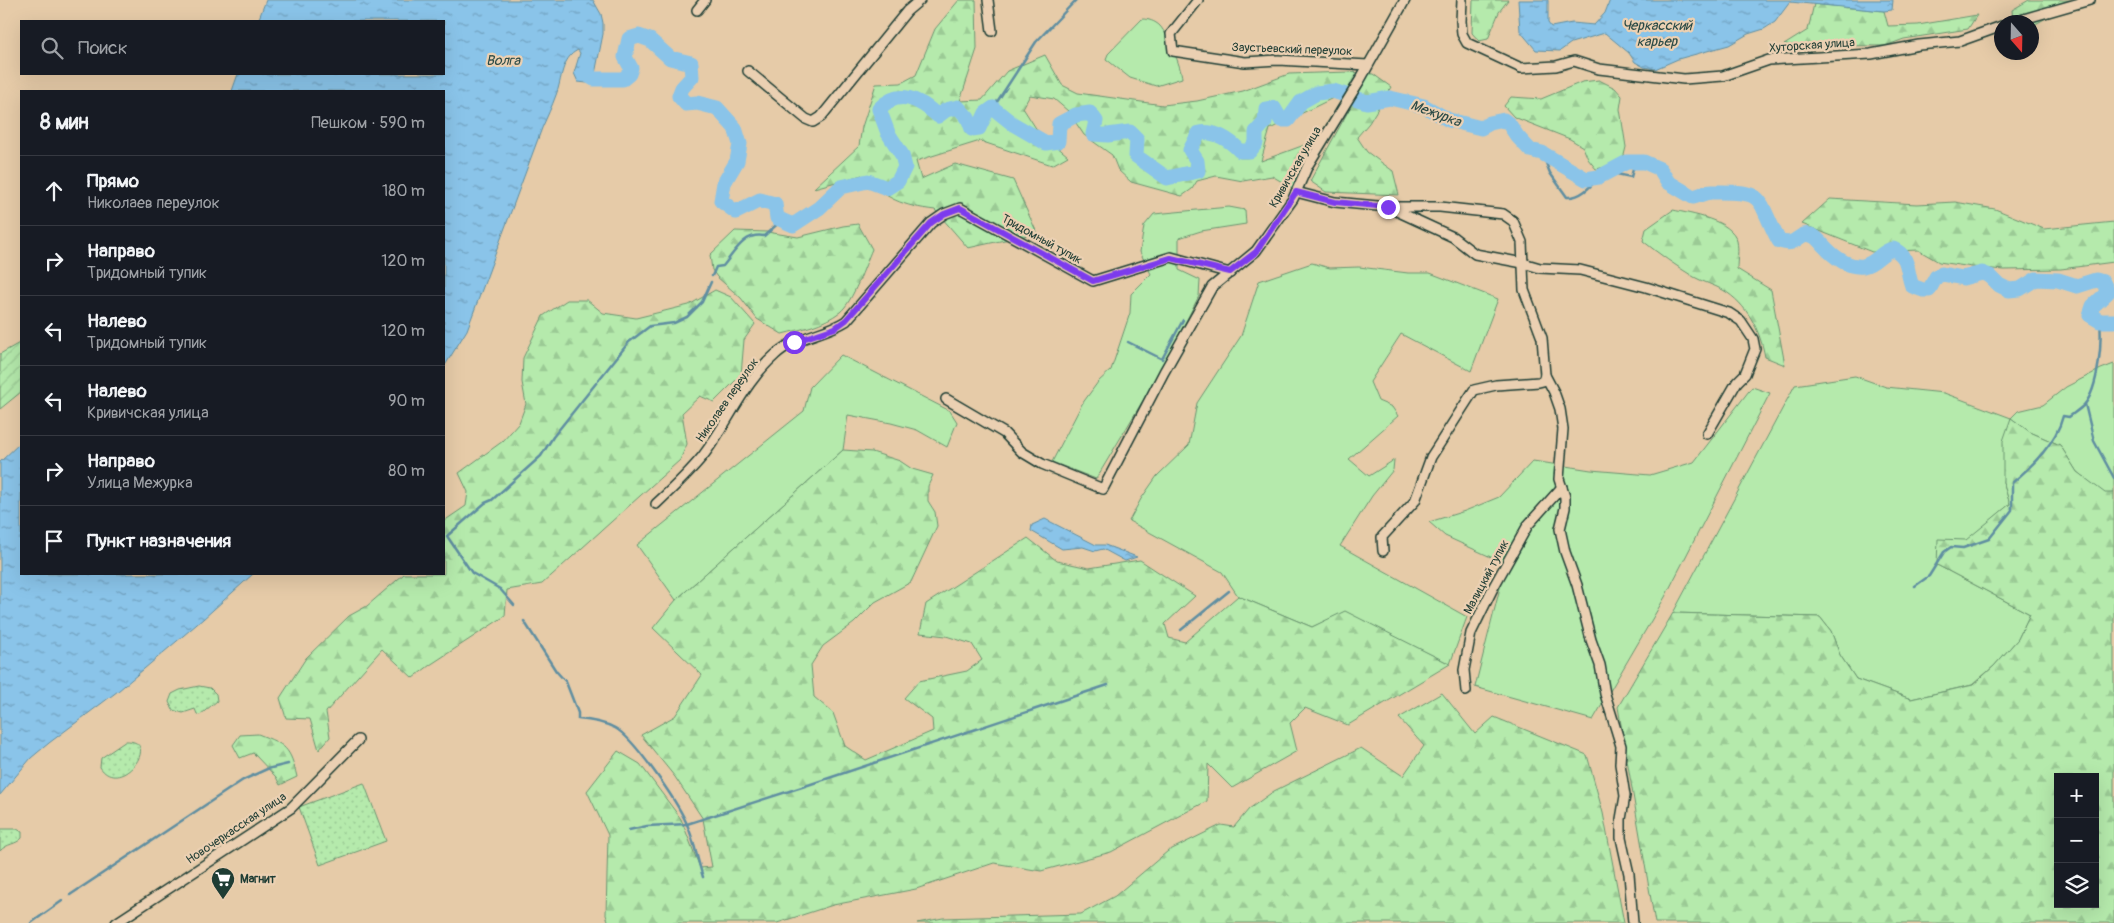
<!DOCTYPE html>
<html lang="ru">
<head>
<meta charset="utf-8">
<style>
	:root { --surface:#171b24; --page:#20242c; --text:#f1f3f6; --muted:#9ea1a6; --line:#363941 }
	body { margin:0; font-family:Pangolin,sans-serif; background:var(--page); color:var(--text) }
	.controls { position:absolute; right:15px; bottom:15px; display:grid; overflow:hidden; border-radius:0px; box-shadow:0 5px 20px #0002 }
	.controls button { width:45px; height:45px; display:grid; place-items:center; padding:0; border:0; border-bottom:1px solid var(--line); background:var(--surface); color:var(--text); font:25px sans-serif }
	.compass { position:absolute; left:1994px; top:15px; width:45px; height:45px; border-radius:50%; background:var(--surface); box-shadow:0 5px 20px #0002; rotate:160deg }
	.stop { position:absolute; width:15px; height:15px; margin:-11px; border:4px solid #7c3aed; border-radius:50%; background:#fff }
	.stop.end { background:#7c3aed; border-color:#fff; box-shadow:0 1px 5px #0008 }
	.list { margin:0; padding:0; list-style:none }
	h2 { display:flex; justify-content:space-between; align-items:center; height:65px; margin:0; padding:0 20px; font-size:21px }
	h2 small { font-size:16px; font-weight:400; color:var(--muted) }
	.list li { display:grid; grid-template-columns:32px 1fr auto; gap:15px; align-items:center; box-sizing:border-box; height:70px; padding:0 20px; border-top:1px solid var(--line) }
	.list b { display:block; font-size:19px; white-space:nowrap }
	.list p { margin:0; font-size:16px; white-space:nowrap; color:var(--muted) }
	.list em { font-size:16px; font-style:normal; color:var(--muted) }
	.icon { flex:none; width:28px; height:28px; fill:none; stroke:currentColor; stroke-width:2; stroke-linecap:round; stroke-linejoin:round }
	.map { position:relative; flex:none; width:2114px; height:923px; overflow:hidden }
	.search { position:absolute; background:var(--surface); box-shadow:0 5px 20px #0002; left:20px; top:20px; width:425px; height:55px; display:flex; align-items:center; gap:12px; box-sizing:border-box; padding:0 18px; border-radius:0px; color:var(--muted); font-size:19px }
	.panel { position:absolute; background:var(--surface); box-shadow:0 5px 20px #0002; left:20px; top:90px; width:425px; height:485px; border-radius:0px }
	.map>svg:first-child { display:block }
</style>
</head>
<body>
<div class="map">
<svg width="2114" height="923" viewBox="0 0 2114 923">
	<defs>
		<pattern id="forest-firs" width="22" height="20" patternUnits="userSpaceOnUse" patternTransform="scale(1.25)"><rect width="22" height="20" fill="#b5eaac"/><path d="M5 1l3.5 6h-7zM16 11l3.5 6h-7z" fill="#9bca95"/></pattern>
		<pattern id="park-dots" width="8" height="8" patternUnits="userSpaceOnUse" patternTransform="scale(1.25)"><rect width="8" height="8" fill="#b5eaac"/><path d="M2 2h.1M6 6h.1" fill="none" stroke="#9bca95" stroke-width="1.8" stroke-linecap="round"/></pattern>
		<pattern id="garden-furrows" width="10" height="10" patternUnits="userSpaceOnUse" patternTransform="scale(1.25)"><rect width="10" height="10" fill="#b5eaac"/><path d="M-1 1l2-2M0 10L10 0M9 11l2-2" fill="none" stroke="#9bca95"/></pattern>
		<pattern id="water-ripples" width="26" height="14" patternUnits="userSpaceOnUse" patternTransform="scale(1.25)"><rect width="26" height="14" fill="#8ac4e9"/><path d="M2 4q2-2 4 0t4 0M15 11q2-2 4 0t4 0" fill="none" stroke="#70a0be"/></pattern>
	</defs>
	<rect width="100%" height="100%" fill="#e6cba8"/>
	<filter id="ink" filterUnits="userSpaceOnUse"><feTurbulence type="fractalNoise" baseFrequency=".02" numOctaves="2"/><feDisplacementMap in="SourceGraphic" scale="10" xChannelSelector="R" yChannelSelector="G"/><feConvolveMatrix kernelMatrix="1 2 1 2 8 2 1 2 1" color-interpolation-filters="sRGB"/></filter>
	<g filter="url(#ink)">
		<g fill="#b5eaac" stroke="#6a9470">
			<path d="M 1142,19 C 1148,19 1155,21 1160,26 C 1168,35 1181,66 1182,78 L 1156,86 L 1130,78 L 1106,59 L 1108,54 Z"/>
			<path d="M 1229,207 L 1245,210 L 1246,224 L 1201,231 L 1179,238 L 1179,270 L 1200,280 L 1199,296 L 1157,377 L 1096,479 L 1052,462 L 1082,404 L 1098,382 L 1111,370 L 1130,313 L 1131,294 L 1151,274 L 1140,252 L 1144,226 L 1154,214 Z"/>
			<path d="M 1312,263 L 1330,268 L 1359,267 L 1408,273 L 1430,273 L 1498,299 L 1471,371 L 1401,334 L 1370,382 L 1378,401 L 1392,407 L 1398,416 L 1349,459 L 1369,476 L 1394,460 L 1393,470 L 1372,496 L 1340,546 L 1467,617 L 1450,664 L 1345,612 L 1312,627 L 1238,596 L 1222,572 L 1129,521 L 1141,499 L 1157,476 L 1189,445 L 1197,403 L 1241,336 L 1259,281 Z"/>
			<path d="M 841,355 L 950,411 L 957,422 L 947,447 L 917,430 L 891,423 L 848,415 L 843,450 L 676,600 L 637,545 L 804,411 L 810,387 Z"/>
			<path d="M 2114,364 L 2114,493 L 2105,494 L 2077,472 L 2060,445 L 2030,432 L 2011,418 L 2003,482 L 2010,504 L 1937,565 L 2030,614 L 2018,639 L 1994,666 L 1972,685 L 1911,699 L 1856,679 L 1840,655 L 1831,631 L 1820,617 L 1673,613 L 1795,385 L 1855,376 L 1886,387 L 1944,393 L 2011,418 L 2018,411 L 2043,405 L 2066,387 L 2101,369 Z"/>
			<path d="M 1752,387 L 1770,393 L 1665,597 L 1593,720 L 1475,687 L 1506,564 L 1445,536 L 1429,522 L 1465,511 L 1499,497 L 1533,461 L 1591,470 L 1650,475 L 1694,462 Z"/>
		</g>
		<g fill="url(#forest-firs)" stroke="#6a9470" fill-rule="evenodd">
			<path d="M 959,0 L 976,0 L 977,49 L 960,101 L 982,100 L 1007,71 L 1045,55 L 1062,85 L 1078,93 L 1163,105 L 1197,101 L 1243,91 L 1289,74 L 1348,72 L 1373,74 L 1391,87 L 1369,123 L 1357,137 L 1367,152 L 1393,171 L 1399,195 L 1326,192 L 1310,181 L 1351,106 L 1335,97 L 1270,129 L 1261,161 L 1318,140 L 1294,189 L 1272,176 L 1243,181 L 1216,176 L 1197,181 L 1192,189 L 1182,196 L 1131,182 L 1118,170 L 1112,155 L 1084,135 L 1068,111 L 1054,99 L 1030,95 L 1023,108 L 1037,130 L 1068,156 L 1052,165 L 980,141 L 916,161 L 921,179 L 955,164 L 1013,180 L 1037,233 L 968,248 L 935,210 C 903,206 885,199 862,175 L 814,188 L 859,146 L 862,127 L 876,84 L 901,83 L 916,75 L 935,29 Z"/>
			<path d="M 1473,0 L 1508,0 L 1499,12 L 1488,39 L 1479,41 L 1472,33 Z"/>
			<path d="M 2029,0 L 2078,0 L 2032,26 L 2032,22 L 2013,22 L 2012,10 Z"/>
			<path d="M 1814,4 L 1884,11 L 1888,26 L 1918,25 L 1977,15 L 1968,29 L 1904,39 L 1885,46 L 1784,45 L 1808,30 Z"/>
			<path d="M 1599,80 L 1615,88 L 1622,96 L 1620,109 L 1626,147 L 1622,163 L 1596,169 L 1588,159 L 1583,147 L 1570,139 L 1514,117 L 1504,106 L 1511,97 L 1541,99 L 1582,82 Z"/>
			<path d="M 1830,199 L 1917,204 L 1955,202 L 1995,209 L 2044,229 L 2114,222 L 2114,262 L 2061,269 L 2004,270 L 1972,267 L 1939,262 L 1918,250 L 1872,252 L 1802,224 Z"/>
			<path d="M 1673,210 C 1691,214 1732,220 1737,241 C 1739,250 1737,260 1737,269 L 1771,290 L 1785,365 L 1765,357 C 1760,330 1747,304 1723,290 C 1714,285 1703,282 1694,277 C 1676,266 1659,254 1643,241 L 1646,229 Z"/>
			<path d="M 858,224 L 872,249 C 865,265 853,302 840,312 C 823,325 802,329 782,334 L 757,319 L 741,298 L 717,277 L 712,270 L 710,255 L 735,231 L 767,232 L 798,237 L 843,226 Z"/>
			<path d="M 715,290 L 731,297 L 755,324 L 744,340 L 741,375 L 714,402 L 700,396 L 682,413 L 687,444 L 680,460 L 542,584 L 507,590 L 505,616 L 430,665 L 413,678 L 382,649 L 326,712 L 330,737 L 319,750 L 310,719 L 286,718 L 280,698 L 306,658 L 349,616 L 367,606 L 404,574 L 444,574 L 444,521 L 466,506 L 468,492 L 459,473 L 503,441 L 519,423 L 526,404 L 522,382 L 523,358 L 543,316 L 567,300 L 587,300 L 603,313 L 636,318 L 689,305 Z"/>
			<path d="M 2011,418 L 2030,432 L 2060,445 L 2077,472 L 2105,493 L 2114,493 L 2114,923 L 1655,923 L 1618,707 L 1673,613 L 1820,617 L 1831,631 L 1840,655 L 1856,679 L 1911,699 L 1973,685 L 1994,666 L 2018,639 L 2030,614 L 1937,565 L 1938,539 L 1966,540 L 2010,504 L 2003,482 L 2003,441 ZM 2058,777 L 2095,777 L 2095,904 L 2058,904 Z"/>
			<path d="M 843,450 L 872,452 L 900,461 L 912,469 L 933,475 L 928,486 L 928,501 L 935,512 L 937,526 L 911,582 L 875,602 L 854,623 L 823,646 L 811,665 L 814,697 L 833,713 L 845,746 L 866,760 L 933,731 L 932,719 L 904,698 L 919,681 L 967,671 L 982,660 L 972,644 L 946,636 L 920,633 L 926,604 L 1028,538 L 1057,561 L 1089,568 L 1140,560 L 1195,596 L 1165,624 L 1169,638 L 1185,642 L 1238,596 L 1312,627 L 1345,611 L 1450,664 L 1348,725 L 1305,708 L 1290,723 L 1297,751 L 1232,788 L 1208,764 L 1207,801 L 1111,852 L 1041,871 L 994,863 L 916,889 L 833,905 L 777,923 L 609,923 L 606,915 L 608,835 L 587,791 L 618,751 L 640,764 L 681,819 L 700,868 L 712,867 L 703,819 L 675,777 L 641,735 L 675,716 L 702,675 L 653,628 L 676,600 Z"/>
			<path d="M 1442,693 L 1475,734 L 1494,717 L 1587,755 L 1603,813 L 1624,923 L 917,923 L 943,918 L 1081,914 L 1115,896 L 1168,851 L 1221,825 L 1234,827 L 1249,809 L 1274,791 L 1361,748 L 1403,776 L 1424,746 L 1399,718 Z"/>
			<path d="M 258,734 C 286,745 290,747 297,777 L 280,785 L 276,777 L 253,753 L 240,758 L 233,745 L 240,735 Z"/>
		</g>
		<g fill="url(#park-dots)" stroke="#6a9470">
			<path d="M 199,686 L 210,688 L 216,694 L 217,701 L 200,715 L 197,714 L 195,709 L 183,713 L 173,710 L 169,702 L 172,694 L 180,690 Z"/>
			<path d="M 126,741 C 163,740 120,798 100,767 L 101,758 Z"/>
			<path d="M 364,783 L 386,841 L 320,865 L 299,807 Z"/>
			<path d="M 0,829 L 17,829 L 22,832 L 22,838 C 16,845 7,843 0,851 Z"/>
		</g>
		<path fill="url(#garden-furrows)" stroke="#6a9470" d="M 21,342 L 21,392 L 0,409 L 0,354 Z"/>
		<g fill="url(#water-ripples)" stroke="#5f8ea1">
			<path d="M 266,0 L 593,0 L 601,14 L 603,23 L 603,34 L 594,79 L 587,83 L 578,82 L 574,73 L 580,53 L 578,50 C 561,58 562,80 556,95 C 552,106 547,117 542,128 L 467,330 L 444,367 L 444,91 L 232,91 L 238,74 L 444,74 L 444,21 L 258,21 Z"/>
			<path d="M 1518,0 L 1548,0 L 1548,23 L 1551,27 L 1572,23 L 1594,25 L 1605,13 L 1610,0 L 1893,0 L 1892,10 L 1884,11 L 1790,2 L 1775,22 L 1764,29 L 1748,34 L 1729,45 L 1678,59 L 1655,69 L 1644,67 L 1635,62 L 1629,53 L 1605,33 L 1571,43 L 1560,51 L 1536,50 L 1520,31 Z"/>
			<path d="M 21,442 L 21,574 L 253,574 L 203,619 L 118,691 L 49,743 L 31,758 L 0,795 L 0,462 Z"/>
			<path d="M 1045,519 L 1096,545 L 1105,545 L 1137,557 L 1125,561 L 1103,549 L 1095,551 L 1083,547 L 1062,549 L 1031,531 L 1032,525 Z"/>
		</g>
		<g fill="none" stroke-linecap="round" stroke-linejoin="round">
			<g stroke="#5f8ea1" stroke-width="2.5">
				<path d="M 993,108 L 1036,42 L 1076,0"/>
				<path d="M 1542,153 L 1550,173 L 1567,197 C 1581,198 1591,186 1599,177"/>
				<path d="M 1607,172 L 1631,177 L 1635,162"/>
				<path d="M 712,276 L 716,267 L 723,266 C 734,253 744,232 764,236 L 782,220"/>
				<path d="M 1128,342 L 1162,359 L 1183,320"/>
				<path d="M 2085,404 L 2094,441 L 2114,478"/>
				<path d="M 1915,586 L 1929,576 L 1944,552 L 1951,547 L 1963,548 L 1989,539 L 2012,510 L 2012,483 C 2033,465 2056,443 2063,416 L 2069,417 C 2074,413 2080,409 2084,405 C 2099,388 2102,342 2100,321"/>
				<path d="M 514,605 L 500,589 L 472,573 L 447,536 L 485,503 L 492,500 L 541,456 L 553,437 L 629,342 L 650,326 L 674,323 L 687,317 L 702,302 L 711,282"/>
				<path d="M 524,621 L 556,671 L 566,682 L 578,713 L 578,719 C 591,720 603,722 615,728 C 634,738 677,802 686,822 C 694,839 697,859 703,877"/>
				<path d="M 1181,630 L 1229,591"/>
				<path d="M 629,830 L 647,826 L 687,824 L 802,787 L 1108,685"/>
				<path d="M 70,895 L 243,780 L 267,769 L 288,764"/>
				<path d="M 31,923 L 62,901"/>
			</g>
			<path stroke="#8ac4e9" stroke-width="15" d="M 587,62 L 589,76 L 594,79 L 623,79 L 629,74 L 631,68 L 625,57 L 629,39 L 639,36 L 650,40 L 670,58 L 691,63 L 692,77 L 682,88 L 679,96 L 686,104 L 697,103 L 717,108 L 735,128 L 740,144 L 737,161 L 724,183 L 721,201 L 736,212 L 760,200 L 775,204 L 777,218 L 793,225 L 819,208 L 841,187 L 868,181 L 887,188 L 898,181 L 905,167 L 902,155 L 888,133 L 879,109 C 899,88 919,99 938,116 L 946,110 L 958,107 L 968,118 L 972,129 L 979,128 L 986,113 L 993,108 L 1013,124 L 1046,143 L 1058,141 L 1059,124 L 1076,115 L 1090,113 L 1096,121 L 1093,134 L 1108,135 L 1130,132 L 1137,139 L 1136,156 L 1167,178 L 1198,171 L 1197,161 L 1190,150 L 1199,133 C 1214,130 1230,140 1240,151 L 1250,151 L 1256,143 L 1256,132 L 1265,122 L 1266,109 L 1274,108 L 1281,120 L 1288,120 L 1301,102 L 1317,93 L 1333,91 L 1367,102 L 1390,98 L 1424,106 L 1449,120 L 1481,128 L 1490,123 L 1504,120 L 1509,124 L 1517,136 L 1530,150 L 1542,153 L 1586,179 L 1599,177 L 1627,162 L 1644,162 L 1660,169 L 1668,182 L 1693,197 C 1699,196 1705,192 1712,192 C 1769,191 1755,197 1779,241 C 1799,248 1797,231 1811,235 C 1817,237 1819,241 1823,245 C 1833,256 1847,268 1863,266 C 1876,264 1881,251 1893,249 C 1910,256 1906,271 1912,286 L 1923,290 L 1929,290 L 1936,277 L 1942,274 L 1963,278 L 1982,273 L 1990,276 L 1999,285 L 2009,290 L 2020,289 L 2036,279 L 2058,280 L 2077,286 L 2096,280 L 2103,282 L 2108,292 L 2093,306 L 2090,315 L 2100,321 L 2114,321"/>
			<g stroke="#1f3d34" stroke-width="12">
				<g id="street">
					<path d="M 988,0 L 992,31"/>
					<path d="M 1198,0 L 1171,34 L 1173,51 L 1245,62 L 1278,60 L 1368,65"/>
					<path d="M 1462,0 L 1461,21 L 1462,34 L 1467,43 L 1521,68 L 1556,66 L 1574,61 L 1599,69 L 1684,79 L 1723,76 L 1769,60 L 1871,54 L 1919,45 L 1960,41 L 2002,26"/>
					<path d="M 697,10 L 705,0"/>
					<path d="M 2013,22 L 2090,0"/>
					<path d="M 748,71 L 806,119 L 813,122 L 821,117 L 907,11 L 920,0"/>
					<path d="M 1296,192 L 1335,202 L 1388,207 L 1453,237 L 1475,254 L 1523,263 L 1540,268 L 1580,270 L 1646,287 L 1729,313 L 1741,321 L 1753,339 L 1755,349 L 1745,374 L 1737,382 L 1707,434"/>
					<path d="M 1388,207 L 1440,207 L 1503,214 L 1513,221 L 1522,242 L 1524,290 L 1542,338 L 1545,375 L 1554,392 L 1560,409 L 1563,429 L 1559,479 L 1565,497 L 1565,508 L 1560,529 L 1565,552 L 1577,585 L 1591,640 L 1600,665 L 1605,694 L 1621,746 L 1620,764 L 1625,796 L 1621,819 L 1621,838 L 1629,874 L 1633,923"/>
					<path d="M 946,399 L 1004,433 L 1022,452 L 1042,464 L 1103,489 L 1164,372 L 1212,287 L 1256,251 L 1293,199 L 1308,165 L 1360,80 L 1405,0"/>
					<path d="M 656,504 C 672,489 688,474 702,457 C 728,424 743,383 775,355 C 795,336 824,335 846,321 L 931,223 L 944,214 L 960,208 L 1093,281 L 1171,257 L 1230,273"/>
					<path d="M 1383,551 L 1382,537 L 1415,501 L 1431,457 L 1474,390 L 1496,385 L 1539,382 L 1543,381 L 1545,375"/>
					<path d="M 1466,691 L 1464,670 L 1471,633 L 1493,588 L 1528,525 L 1562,487"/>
					<path d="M 116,923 L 291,808 L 358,740"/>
				</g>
			</g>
			<use href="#street" stroke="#ebd0b2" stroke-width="9"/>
		</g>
	</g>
	<g fill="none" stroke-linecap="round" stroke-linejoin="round" filter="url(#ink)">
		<path stroke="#7c3aed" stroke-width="6" d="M 794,342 L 835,328 L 846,320 L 931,223 L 944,214 L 960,208 L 1093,281 L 1171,258 L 1230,272 L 1256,252 L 1296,192 L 1335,202 L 1388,207"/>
	</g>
	<defs>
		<g id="supermarket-pin" transform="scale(1.25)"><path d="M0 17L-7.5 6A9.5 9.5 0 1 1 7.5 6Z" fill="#1f3d34" stroke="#ebd0b2"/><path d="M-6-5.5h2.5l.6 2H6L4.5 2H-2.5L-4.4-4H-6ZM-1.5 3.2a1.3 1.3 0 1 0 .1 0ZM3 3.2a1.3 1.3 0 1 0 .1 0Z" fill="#fff"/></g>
	</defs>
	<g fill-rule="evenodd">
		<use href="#supermarket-pin" x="223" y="879"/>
	</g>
	<g text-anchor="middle" stroke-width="4.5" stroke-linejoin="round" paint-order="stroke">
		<g font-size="12" fill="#1f3d34" stroke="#ebd0b2">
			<text transform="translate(1812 45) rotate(-4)" y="4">Хуторская улица</text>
			<text transform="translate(1292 49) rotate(2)" y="4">Заустьевский переулок</text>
			<text transform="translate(1295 167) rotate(-60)" y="4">Кривичская улица</text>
			<text transform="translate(1042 239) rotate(29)" y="4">Тридомный тупик</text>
			<text transform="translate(727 400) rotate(-55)" y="4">Николаев переулок</text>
			<text transform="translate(1486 577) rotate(-62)" y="4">Малицкий тупик</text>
			<text transform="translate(236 828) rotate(-34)" y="4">Новочеркасская улица</text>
		</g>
		<g font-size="12" font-weight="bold" fill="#1f3d34" stroke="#ebd0b2" text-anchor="start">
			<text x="240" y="883">Магнит</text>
		</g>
		<g font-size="14" font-style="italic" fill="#2a4a46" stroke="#ebd0b2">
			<text x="1657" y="30">Черкасский<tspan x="1657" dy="16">карьер</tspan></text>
			<text x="503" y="65">Волга</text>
			<text transform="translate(1436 113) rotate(20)" y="5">Межурка</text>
		</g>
	</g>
</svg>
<div class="controls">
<button>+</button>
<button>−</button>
<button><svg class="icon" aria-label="layers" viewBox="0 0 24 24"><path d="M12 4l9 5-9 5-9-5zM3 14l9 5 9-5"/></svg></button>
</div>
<svg class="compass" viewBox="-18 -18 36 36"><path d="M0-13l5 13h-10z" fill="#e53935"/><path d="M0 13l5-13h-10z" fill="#9ea1a6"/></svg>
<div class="stop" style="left:794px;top:342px"></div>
<div class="stop end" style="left:1388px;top:207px"></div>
<div class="search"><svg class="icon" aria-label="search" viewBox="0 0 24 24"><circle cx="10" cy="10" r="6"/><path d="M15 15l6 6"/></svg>Поиск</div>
<section class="panel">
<h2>8 мин<small>Пешком · 590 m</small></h2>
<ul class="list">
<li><svg class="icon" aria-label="ahead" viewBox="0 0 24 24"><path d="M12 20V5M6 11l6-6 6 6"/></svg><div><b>Прямо</b><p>Николаев переулок</p></div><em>180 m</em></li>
<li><svg class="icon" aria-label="right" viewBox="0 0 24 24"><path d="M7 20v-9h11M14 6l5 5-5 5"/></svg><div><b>Направо</b><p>Тридомный тупик</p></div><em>120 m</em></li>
<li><svg class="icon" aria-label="left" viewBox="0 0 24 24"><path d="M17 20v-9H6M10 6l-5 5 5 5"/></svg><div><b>Налево</b><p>Тридомный тупик</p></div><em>120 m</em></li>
<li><svg class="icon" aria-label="left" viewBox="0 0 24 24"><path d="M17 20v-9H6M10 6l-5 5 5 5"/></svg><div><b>Налево</b><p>Кривичская улица</p></div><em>90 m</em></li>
<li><svg class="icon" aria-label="right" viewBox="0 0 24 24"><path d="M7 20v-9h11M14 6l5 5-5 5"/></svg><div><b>Направо</b><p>Улица Межурка</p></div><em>80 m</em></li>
<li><svg class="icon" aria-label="arrive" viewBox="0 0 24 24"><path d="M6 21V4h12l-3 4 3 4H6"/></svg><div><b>Пункт назначения</b></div></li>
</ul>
</section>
</div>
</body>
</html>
